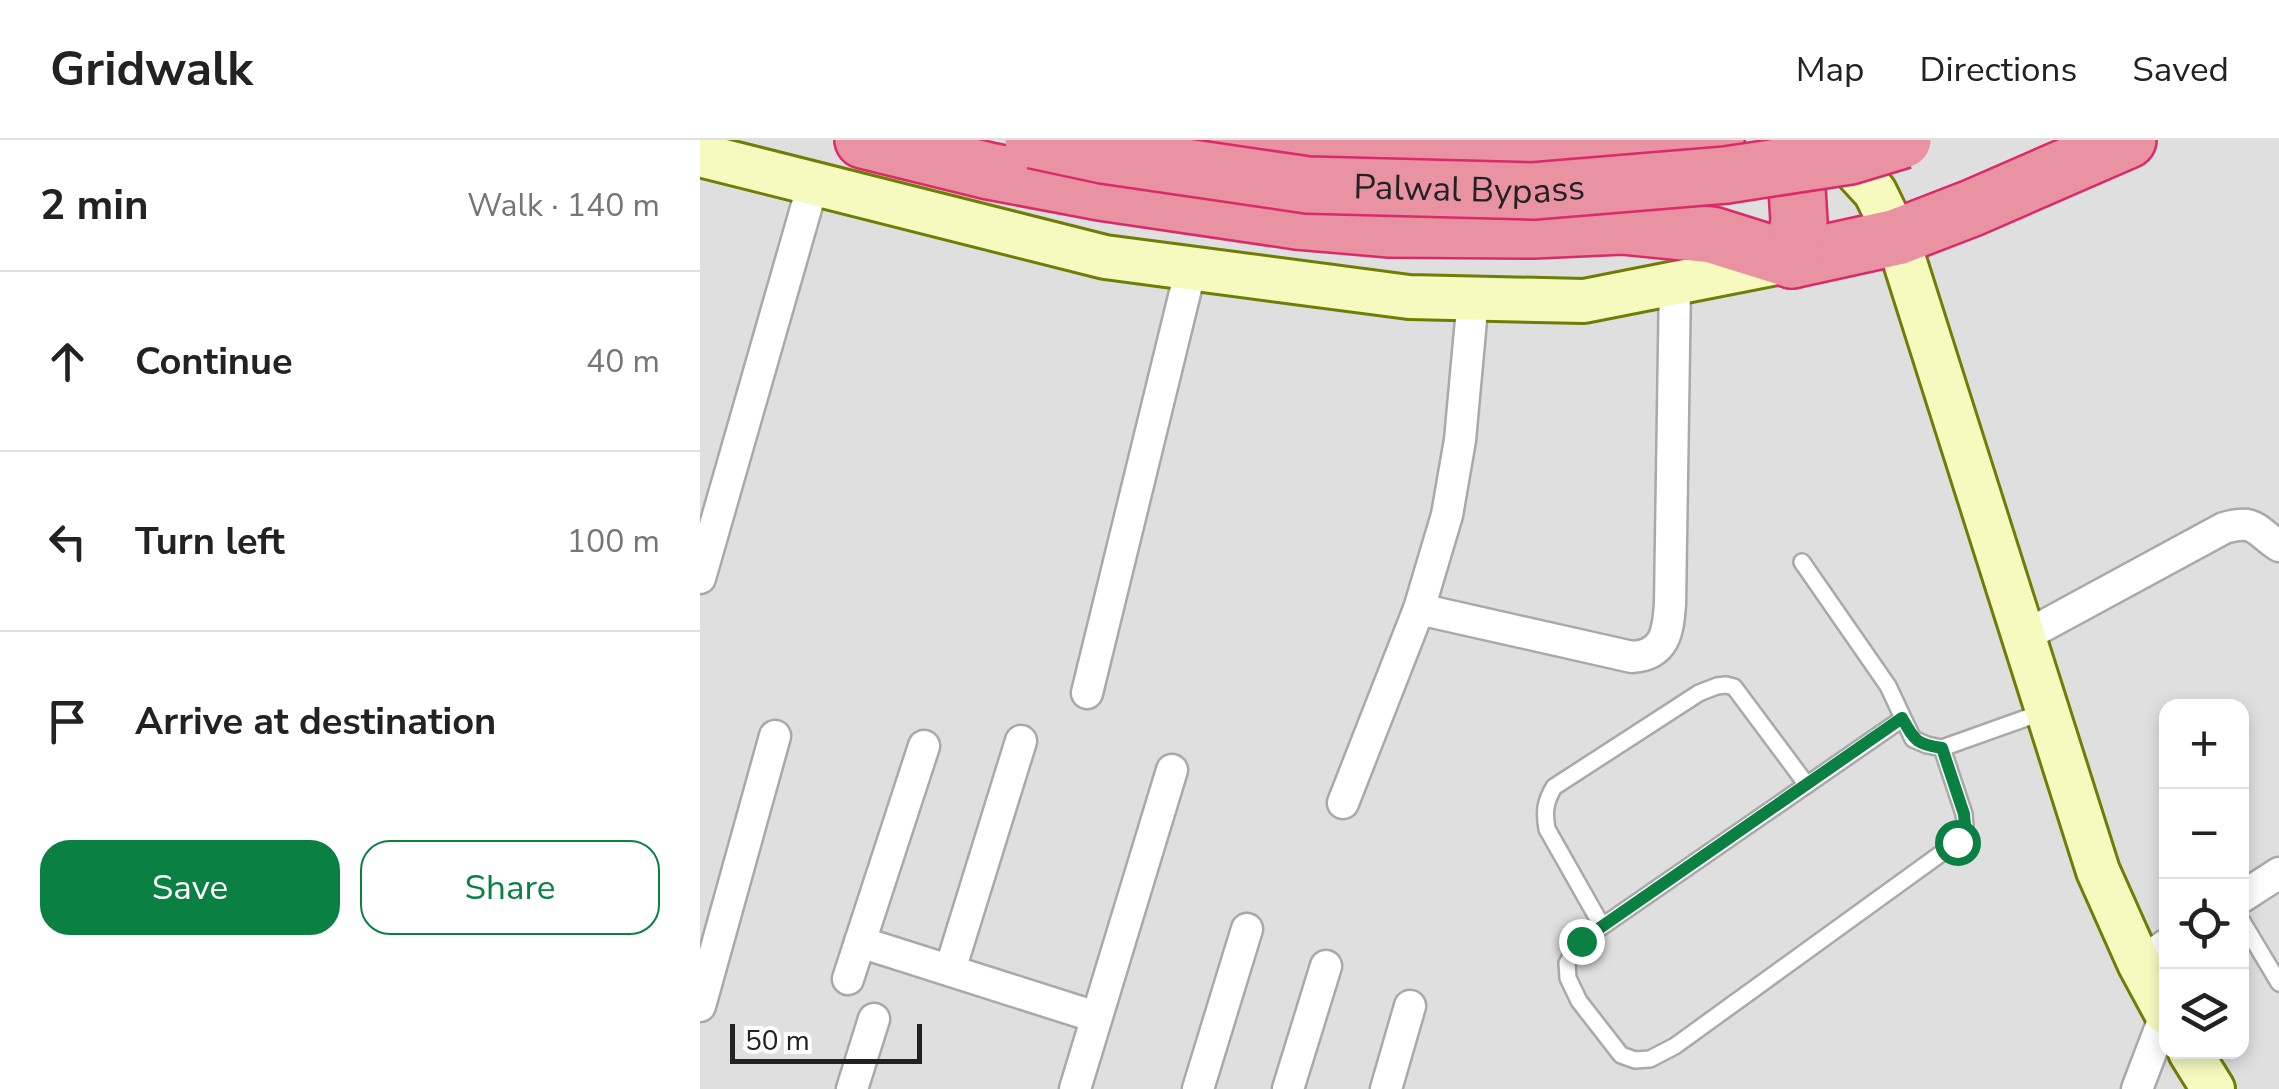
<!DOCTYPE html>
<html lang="en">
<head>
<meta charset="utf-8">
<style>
	:root { --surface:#fff; --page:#f6f6f6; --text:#222; --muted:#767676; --line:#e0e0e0; --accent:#0b8043 }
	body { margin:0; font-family:"Nunito Sans",sans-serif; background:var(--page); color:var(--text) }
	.controls { position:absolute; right:30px; bottom:30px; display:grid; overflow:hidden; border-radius:20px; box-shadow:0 5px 15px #0003 }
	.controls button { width:90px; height:90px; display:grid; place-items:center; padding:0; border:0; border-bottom:2px solid var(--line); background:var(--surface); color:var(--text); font:50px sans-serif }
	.scale { position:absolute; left:30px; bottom:25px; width:192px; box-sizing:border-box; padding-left:10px; border:5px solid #222; border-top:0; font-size:28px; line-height:35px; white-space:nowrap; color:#222; -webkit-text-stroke:8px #fff; paint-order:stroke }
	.stop { position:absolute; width:30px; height:30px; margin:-22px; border:8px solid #0b8043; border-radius:50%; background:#fff }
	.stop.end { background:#0b8043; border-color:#fff; box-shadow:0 2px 10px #0008 }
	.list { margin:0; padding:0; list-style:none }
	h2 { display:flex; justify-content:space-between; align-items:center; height:130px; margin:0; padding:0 40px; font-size:42px }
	h2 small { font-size:32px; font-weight:400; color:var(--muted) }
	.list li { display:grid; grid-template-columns:65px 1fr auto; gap:30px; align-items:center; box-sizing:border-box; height:180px; padding:0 40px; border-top:2px solid var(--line) }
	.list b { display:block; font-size:38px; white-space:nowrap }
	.list em { font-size:32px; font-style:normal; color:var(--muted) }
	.actions { display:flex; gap:20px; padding:30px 40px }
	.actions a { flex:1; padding:22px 0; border:2px solid var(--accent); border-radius:30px; text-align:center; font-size:35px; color:var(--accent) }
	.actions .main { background:var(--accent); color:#fff }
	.icon { flex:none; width:55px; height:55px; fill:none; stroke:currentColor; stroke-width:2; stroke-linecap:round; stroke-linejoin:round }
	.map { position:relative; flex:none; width:1579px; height:949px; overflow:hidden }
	header { display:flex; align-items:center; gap:60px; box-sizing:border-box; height:140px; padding:0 50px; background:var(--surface); border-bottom:2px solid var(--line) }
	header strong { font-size:48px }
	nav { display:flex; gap:55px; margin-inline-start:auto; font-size:35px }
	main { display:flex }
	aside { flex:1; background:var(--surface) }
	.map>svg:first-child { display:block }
</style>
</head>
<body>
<header>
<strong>Gridwalk</strong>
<nav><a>Map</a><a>Directions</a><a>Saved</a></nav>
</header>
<main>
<aside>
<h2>2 min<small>Walk · 140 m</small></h2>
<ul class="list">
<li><svg class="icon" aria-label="ahead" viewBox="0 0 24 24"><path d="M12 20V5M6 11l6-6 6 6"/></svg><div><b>Continue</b></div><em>40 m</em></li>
<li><svg class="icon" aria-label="left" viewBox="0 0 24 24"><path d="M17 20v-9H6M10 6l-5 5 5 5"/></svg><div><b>Turn left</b></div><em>100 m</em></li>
<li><svg class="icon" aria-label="arrive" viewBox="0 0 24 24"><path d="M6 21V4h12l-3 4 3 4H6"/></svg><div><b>Arrive at destination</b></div></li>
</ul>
<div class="actions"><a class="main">Save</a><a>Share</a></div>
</aside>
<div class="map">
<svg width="1579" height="949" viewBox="0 0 1579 949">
	<rect width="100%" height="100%" fill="#f2efe9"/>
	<path fill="#e0dfdf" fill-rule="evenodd" d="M 0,0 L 1579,0 L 1579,949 L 0,949 ZM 1466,566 L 1542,566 L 1542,912 L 1466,912 Z"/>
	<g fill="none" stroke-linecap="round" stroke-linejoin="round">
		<g stroke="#a9a9a9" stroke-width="20">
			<g id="lane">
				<path d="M 1102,422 L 1188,546 L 1213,599 L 1227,605 L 1242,608 L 1343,572"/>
				<path d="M 1202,579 L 881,801 L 867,823 L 868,838 L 879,861 L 921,915 L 935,920 L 950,919 L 975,906 L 1257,702 L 1265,685 L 1264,674 L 1242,608"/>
				<path d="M 1542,781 L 1579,843"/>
				<path d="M 902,786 L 847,689 C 844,672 845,662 854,647 L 999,553 L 1017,546 L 1026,545 L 1034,547 L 1107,645"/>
			</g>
		</g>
		<g stroke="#a9a9a9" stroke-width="35">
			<g id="street">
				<path d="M 0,438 L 113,44"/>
				<path d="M 719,469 L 932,517 C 965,515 968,492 970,464 L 975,143"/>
				<path d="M 1323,497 L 1524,388 C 1556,379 1555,390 1579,406"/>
				<path d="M 387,553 L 491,128"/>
				<path d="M 643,663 L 719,469 L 747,375 L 760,300 L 773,158"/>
				<path d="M 1542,757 L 1579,733"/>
				<path d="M 160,802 L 396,877"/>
				<path d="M 1439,823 L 1466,805"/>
				<path d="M 250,830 L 321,601"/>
				<path d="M 148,839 L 224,606"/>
				<path d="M 0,866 L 75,596"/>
				<path d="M 152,949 L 174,879"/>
				<path d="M 375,949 L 472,630"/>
				<path d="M 498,949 L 547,789"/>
				<path d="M 588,949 L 626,826"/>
				<path d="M 686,949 L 710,866"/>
				<path d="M 1437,949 L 1466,873"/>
			</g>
		</g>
		<g stroke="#707d05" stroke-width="48">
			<g id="secondary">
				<path d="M 1145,0 L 1153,28 L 1175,52 L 1197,97 L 1398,731 L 1439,823 L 1466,873"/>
				<path d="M 0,15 L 405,117 L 709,157 L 884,161 L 1092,120"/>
				<path d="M 1490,912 L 1513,949"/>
			</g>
		</g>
		<g stroke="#dc2a67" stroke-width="60">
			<g id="highway">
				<path d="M 163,0 L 289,31 L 400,52 L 597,81 L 690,89 L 833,90 L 922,86 L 1012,95 L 1092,120 L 1197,97 L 1272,68 L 1428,0"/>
				<path d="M 537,0 L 575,6 L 780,18 L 974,9 L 1016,0"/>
				<path d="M 1092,120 L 1099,81 L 1094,0"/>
			</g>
		</g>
		<use href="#lane" stroke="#fff" stroke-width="15"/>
		<use href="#street" stroke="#fff" stroke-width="30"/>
		<use href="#secondary" stroke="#f7fabf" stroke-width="42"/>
		<use href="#highway" stroke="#e892a2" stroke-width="55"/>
		<g stroke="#dc2a67" stroke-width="60" stroke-linecap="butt">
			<g id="highway-bridge">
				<path id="s1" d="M 333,0 L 403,15 L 608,45 L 833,51 L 1026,35 L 1150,16 L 1203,0"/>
			</g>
		</g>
		<use href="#highway-bridge" stroke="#e892a2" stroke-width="55"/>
	</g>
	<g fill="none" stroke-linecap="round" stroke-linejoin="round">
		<path stroke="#0b8043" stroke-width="12" d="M 881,801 L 1202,578 C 1215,601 1216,604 1242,608 L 1264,674 L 1265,685 L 1257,702"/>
	</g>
	<g text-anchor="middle" stroke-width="8" stroke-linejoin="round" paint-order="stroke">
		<g font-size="35" fill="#222" stroke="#fff">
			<text dy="12" stroke="none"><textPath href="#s1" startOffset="440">Palwal Bypass</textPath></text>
		</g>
	</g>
</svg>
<div class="controls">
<button>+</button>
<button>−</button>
<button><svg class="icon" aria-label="locate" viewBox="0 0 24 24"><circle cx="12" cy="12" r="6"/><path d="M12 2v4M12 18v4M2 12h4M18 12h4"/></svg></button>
<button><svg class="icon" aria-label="layers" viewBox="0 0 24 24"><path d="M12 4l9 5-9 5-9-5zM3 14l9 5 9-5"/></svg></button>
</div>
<div class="scale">50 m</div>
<div class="stop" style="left:1257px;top:702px"></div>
<div class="stop end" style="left:881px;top:801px"></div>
</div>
</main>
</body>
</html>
